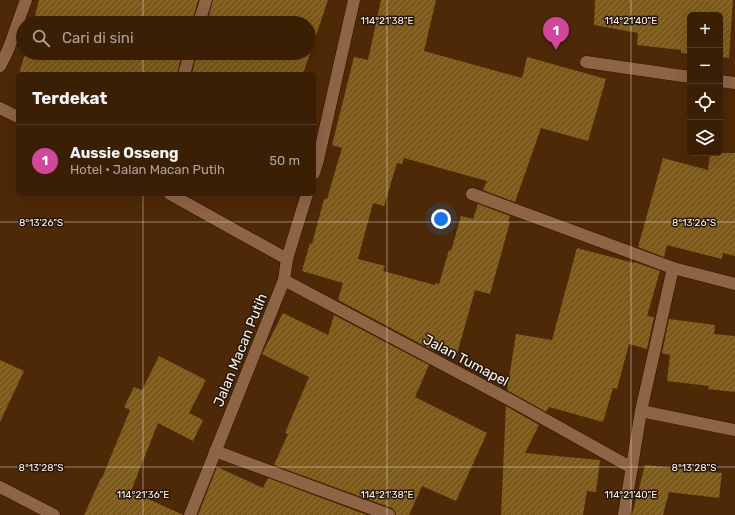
<!DOCTYPE html>
<html lang="id">
<head>
<meta charset="utf-8">
<style>
	:root { --surface:#3a1f05; --page:#41270f; --text:#f1f3f6; --muted:#aba29a; --line:#543d27; --accent:#71c1f5 }
	body { margin:0; font-family:Rubik,sans-serif; background:var(--page); color:var(--text) }
	.controls { position:absolute; right:12px; top:12px; display:grid; overflow:hidden; border-radius:6px; box-shadow:0 4px 16px #0002 }
	.controls button { width:36px; height:36px; display:grid; place-items:center; padding:0; border:0; border-bottom:1px solid var(--line); background:var(--surface); color:var(--text); font:20px sans-serif }
	.you { position:absolute; left:441px; top:219px; width:14px; height:14px; margin:-10px; border:3px solid #fff; border-radius:50%; background:#1a73e8; box-shadow:0 0 0 6px #1a73e833 }
	.badge { display:grid; place-items:center; width:26px; height:26px; border-radius:50%; background:var(--accent); color:#fff; font-size:13px; font-weight:700 }
	.pin { position:absolute; translate:-50% -33px; filter:drop-shadow(0 1px 2px #0008) }
	.pin::after { content:''; position:absolute; top:21px; width:14px; height:12px; background:inherit; clip-path:polygon(0 0,100% 0,50% 100%) }
	.list { margin:0; padding:0; list-style:none }
	h2 { display:flex; justify-content:space-between; align-items:center; height:52px; margin:0; padding:0 16px; font-size:17px }
	h2 small { font-size:13px; font-weight:400; color:var(--muted) }
	.list li { display:grid; grid-template-columns:26px 1fr auto; gap:12px; align-items:center; box-sizing:border-box; height:72px; padding:0 16px; border-top:1px solid var(--line) }
	.list b { display:block; font-size:15px; white-space:nowrap }
	.list p { margin:0; font-size:13px; white-space:nowrap; color:var(--muted) }
	.list em { font-size:13px; font-style:normal; color:var(--muted) }
	.icon { flex:none; width:22px; height:22px; fill:none; stroke:currentColor; stroke-width:2; stroke-linecap:round; stroke-linejoin:round }
	.map { position:relative; flex:none; width:735px; height:515px; overflow:hidden }
	.search { position:absolute; background:var(--surface); box-shadow:0 4px 16px #0002; left:16px; top:16px; width:300px; height:44px; display:flex; align-items:center; gap:10px; box-sizing:border-box; padding:0 14px; border-radius:22px; color:var(--muted); font-size:15px }
	.panel { position:absolute; background:var(--surface); box-shadow:0 4px 16px #0002; left:16px; top:72px; width:300px; height:124px; border-radius:6px }
	.map>svg:first-child { display:block }
</style>
</head>
<body>
<div class="map">
<svg width="735" height="515" viewBox="0 0 735 515">
	<defs>
		<pattern id="building-hatch" width="6" height="6" patternUnits="userSpaceOnUse"><rect width="6" height="6" fill="#7c5a1c"/><path d="M-1 1l2-2M0 6l6-6M5 7l2-2" fill="none" stroke="#90723d"/></pattern>
	</defs>
	<rect width="100%" height="100%" fill="#4d2907"/>
	<g fill="url(#building-hatch)">
		<path d="M 39,0 L 198,0 L 192,23 L 33,23 Z"/>
		<path d="M 213,0 L 328,0 L 303,74 L 192,74 L 197,53 L 309,53 L 309,23 L 207,23 Z"/>
		<path d="M 381,0 L 436,0 L 424,51 L 522,78 L 527,57 L 606,79 L 588,141 L 541,128 L 515,202 L 483,190 L 487,181 L 404,158 L 402,164 L 397,163 L 384,206 L 373,203 L 358,259 L 385,266 L 383,271 L 435,285 L 435,283 L 439,284 L 449,250 L 451,251 L 461,216 L 473,219 L 478,204 L 510,216 L 508,221 L 510,222 L 490,294 L 475,290 L 457,354 L 436,348 L 434,351 L 338,300 L 343,283 L 302,271 L 310,243 L 312,244 L 324,199 L 327,199 L 342,148 L 332,145 L 354,57 L 368,60 Z"/>
		<path d="M 595,0 L 733,0 L 729,58 L 720,57 L 720,15 L 690,15 L 690,54 L 681,53 L 681,50 L 637,45 L 638,33 L 594,25 Z"/>
		<path d="M 25,53 L 182,53 L 177,74 L 19,74 Z"/>
		<path d="M 710,153 L 735,153 L 735,256 L 723,253 L 722,259 L 667,245 L 664,257 L 638,247 L 663,158 L 708,170 Z"/>
		<path d="M 577,248 L 634,263 L 634,262 L 660,271 L 647,316 L 654,317 L 647,349 L 629,344 L 617,389 L 613,388 L 603,422 L 549,407 L 546,412 L 507,390 L 516,334 L 552,340 Z"/>
		<path d="M 283,313 L 328,335 L 334,315 L 429,365 L 415,397 L 487,433 L 456,501 L 422,486 L 409,515 L 396,515 L 395,511 L 392,508 L 274,465 L 288,434 L 285,433 L 309,377 L 262,354 Z"/>
		<path d="M 669,319 L 715,325 L 714,334 L 735,336 L 735,392 L 708,389 L 709,386 L 667,381 L 670,355 L 662,353 Z"/>
		<path d="M 159,356 L 206,380 L 189,413 L 203,420 L 193,441 L 158,423 L 131,491 L 183,515 L 84,515 L 101,478 L 102,478 L 130,410 L 124,407 L 134,387 L 142,390 Z"/>
		<path d="M 0,360 L 24,371 L 0,422 Z"/>
		<path d="M 506,406 L 539,425 L 525,453 L 600,460 L 596,492 L 587,491 L 583,515 L 501,515 Z"/>
		<path d="M 645,465 L 722,473 L 719,498 L 669,492 L 663,515 L 632,515 Z"/>
		<path d="M 217,467 L 263,488 L 268,478 L 367,515 L 198,515 Z"/>
	</g>
	<g fill="none" stroke-linecap="round" stroke-linejoin="round">
		<g stroke="#2e1300" stroke-width="13">
			<g id="minor">
				<path d="M 199,23 L 206,0"/>
				<path d="M 586,62 L 690,77"/>
				<path d="M 0,66 L 8,50 L 26,0"/>
				<path d="M 184,74 L 190,53"/>
				<path d="M 720,81 L 735,83"/>
				<path d="M 0,108 L 18,117"/>
				<path d="M 314,173 L 318,160 L 354,0"/>
				<path d="M 170,194 L 287,259"/>
				<path d="M 472,194 L 673,268 L 735,284"/>
				<path d="M 284,280 L 512,401 L 632,468"/>
				<path d="M 641,411 L 735,430"/>
				<path d="M 215,451 L 389,515"/>
				<path d="M 0,487 L 54,515"/>
				<path d="M 190,515 L 284,280 L 287,259 L 307,194"/>
				<path d="M 624,515 L 641,411 L 673,268"/>
			</g>
		</g>
		<use href="#minor" stroke="#8d6444" stroke-width="12"/>
	</g>
	<path fill="none" stroke="#fbf2eb" stroke-width="1" stroke-opacity="0.45" d="M 143,0 L 143,23M 387,0 L 387,515M 631,0 L 631,515M 143,53 L 143,74M 143,194 L 143,515M 0,222 L 735,222M 0,467 L 735,467"/>
	<g text-anchor="middle" stroke-width="3" stroke-linejoin="round" paint-order="stroke">
		<g font-size="14" fill="#fbf2eb" stroke="#27170a">
			<text transform="translate(240 350) rotate(-68)" y="5">Jalan Macan Putih</text>
			<text transform="translate(466 360) rotate(28)" y="5">Jalan Tumapel</text>
		</g>
	</g>
	<g font-size="10" text-anchor="middle" fill="#fbf2eb" stroke="#27170a" stroke-width="3" stroke-linejoin="round" paint-order="stroke">
		<text x="387" y="24">114°21'38"E</text>
		<text x="631" y="24">114°21'40"E</text>
		<text x="41" y="226">8°13'26"S</text>
		<text x="694" y="226">8°13'26"S</text>
		<text x="41" y="471">8°13'28"S</text>
		<text x="694" y="471">8°13'28"S</text>
		<text x="143" y="498">114°21'36"E</text>
		<text x="387" y="498">114°21'38"E</text>
		<text x="631" y="498">114°21'40"E</text>
	</g>
</svg>
<div class="controls">
<button>+</button>
<button>−</button>
<button><svg class="icon" aria-label="locate" viewBox="0 0 24 24"><circle cx="12" cy="12" r="6"/><path d="M12 2v4M12 18v4M2 12h4M18 12h4"/></svg></button>
<button><svg class="icon" aria-label="layers" viewBox="0 0 24 24"><path d="M12 4l9 5-9 5-9-5zM3 14l9 5 9-5"/></svg></button>
</div>
<div class="you"></div>
<div class="pin badge" style="left:556px;top:50px;background:#d1479c">1</div>
<div class="search"><svg class="icon" aria-label="search" viewBox="0 0 24 24"><circle cx="10" cy="10" r="6"/><path d="M15 15l6 6"/></svg>Cari di sini</div>
<section class="panel">
<h2>Terdekat<small></small></h2>
<ul class="list">
<li><span class="badge" style="background:#d1479c">1</span><div><b>Aussie Osseng</b><p>Hotel · Jalan Macan Putih</p></div><em>50 m</em></li>
</ul>
</section>
</div>
</body>
</html>
